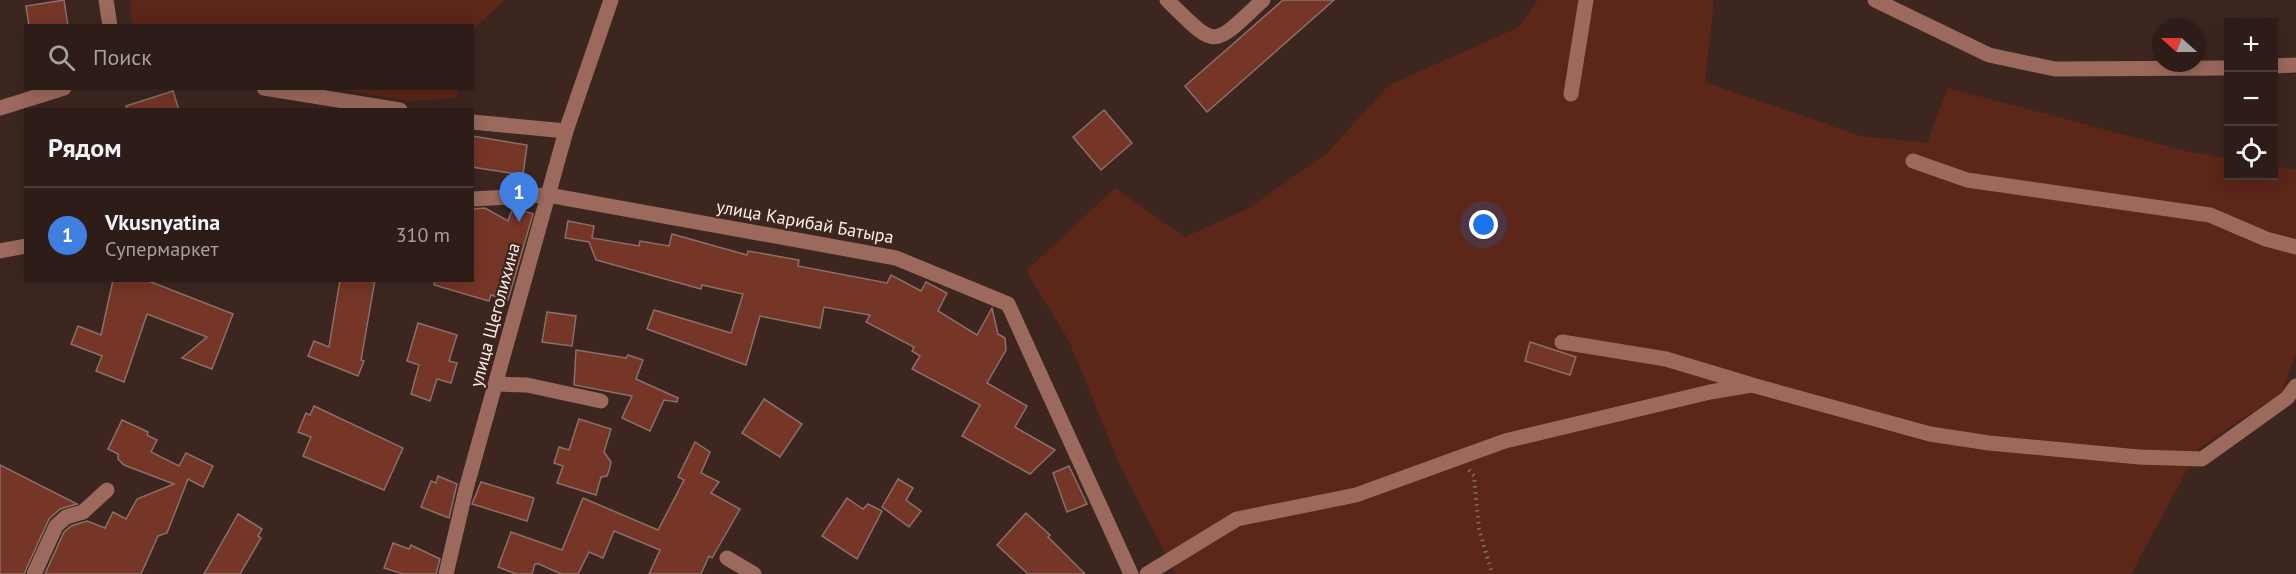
<!DOCTYPE html>
<html lang="ru">
<head>
<meta charset="utf-8">
<style>
	:root { --surface:#2e1c18; --page:#362521; --text:#f1f3f6; --muted:#a7a1a2; --line:#493a37; --accent:#bca0f2 }
	body { margin:0; font-family:"PT Sans",sans-serif; background:var(--page); color:var(--text) }
	.controls { position:absolute; right:18px; top:18px; display:grid; overflow:hidden; border-radius:0px; box-shadow:0 3px 15px #0003 }
	.controls button { width:54px; height:54px; display:grid; place-items:center; padding:0; border:0; border-bottom:2px solid var(--line); background:var(--surface); color:var(--text); font:30px sans-serif }
	.compass { position:absolute; left:2152px; top:18px; width:54px; height:54px; border-radius:50%; background:var(--surface); box-shadow:0 3px 15px #0003; rotate:291deg }
	.you { position:absolute; left:1484px; top:225px; width:21px; height:21px; margin:-15px; border:4px solid #fff; border-radius:50%; background:#1a73e8; box-shadow:0 0 0 9px #1a73e833 }
	.badge { display:grid; place-items:center; width:39px; height:39px; border-radius:50%; background:var(--accent); color:#fff; font-size:20px; font-weight:700 }
	.pin { position:absolute; translate:-50% -50px; filter:drop-shadow(0 2px 3px #0008) }
	.pin::after { content:''; position:absolute; top:32px; width:21px; height:18px; background:inherit; clip-path:polygon(0 0,100% 0,50% 100%) }
	.list { margin:0; padding:0; list-style:none }
	h2 { display:flex; justify-content:space-between; align-items:center; height:78px; margin:0; padding:0 24px; font-size:26px }
	h2 small { font-size:20px; font-weight:400; color:var(--muted) }
	.list li { display:grid; grid-template-columns:39px 1fr auto; gap:18px; align-items:center; box-sizing:border-box; height:96px; padding:0 24px; border-top:2px solid var(--line) }
	.list b { display:block; font-size:22px; white-space:nowrap }
	.list p { margin:0; font-size:20px; white-space:nowrap; color:var(--muted) }
	.list em { font-size:20px; font-style:normal; color:var(--muted) }
	.icon { flex:none; width:33px; height:33px; fill:none; stroke:currentColor; stroke-width:2; stroke-linecap:round; stroke-linejoin:round }
	.map { position:relative; flex:none; width:2296px; height:574px; overflow:hidden }
	.search { position:absolute; background:var(--surface); box-shadow:0 3px 15px #0003; left:24px; top:24px; width:450px; height:66px; display:flex; align-items:center; gap:15px; box-sizing:border-box; padding:0 21px; border-radius:0px; color:var(--muted); font-size:22px }
	.panel { position:absolute; background:var(--surface); box-shadow:0 3px 15px #0003; left:24px; top:108px; width:450px; height:174px; border-radius:0px }
	.map>svg:first-child { display:block }
</style>
</head>
<body>
<div class="map">
<svg width="2296" height="574" viewBox="0 0 2296 574">
	<rect width="100%" height="100%" fill="#3d2620"/>
	<g fill="#5c2619">
		<path d="M 130,0 L 505,0 L 473,29 L 472,26 L 132,25 Z"/>
		<path d="M 1538,0 L 1714,0 L 1705,82 L 1861,136 L 1927,143 L 1948,88 L 2185,151 L 2228,158 L 2228,176 L 2274,176 L 2274,166 L 2296,170 L 2296,353 L 2282,392 L 2199,448 L 2131,574 L 1176,574 L 1121,468 L 1068,339 L 1026,271 L 1115,188 L 1185,237 L 1249,208 L 1326,154 L 1389,85 L 1519,27 Z"/>
		<path d="M 336,89 L 458,89 L 456,98 L 411,101 Z"/>
	</g>
	<g fill="#763627" stroke="#8b7069" stroke-width="1.5">
		<path d="M 64,0 L 68,26 L 29,26 L 26,6 Z"/>
		<path d="M 1283,0 L 1334,0 L 1207,112 L 1185,86 Z"/>
		<path d="M 173,91 L 179,110 L 127,110 L 126,106 Z"/>
		<path d="M 1104,110 L 1132,143 L 1101,170 L 1073,137 Z"/>
		<path d="M 472,136 L 527,145 L 523,175 L 472,167 Z"/>
		<path d="M 513,207 L 533,214 L 508,300 L 491,295 L 489,301 L 434,285 L 435,280 L 472,280 L 472,209 L 485,208 L 508,221 Z"/>
		<path d="M 568,221 L 594,226 L 592,238 L 639,246 L 640,241 L 669,246 L 672,234 L 747,255 L 748,251 L 799,260 L 798,266 L 887,283 L 891,275 L 921,291 L 926,282 L 947,293 L 938,311 L 977,335 L 992,308 L 998,334 L 1005,338 L 1006,350 L 987,383 L 1027,406 L 1015,427 L 1055,450 L 1030,474 L 962,436 L 980,405 L 912,369 L 920,356 L 912,351 L 914,347 L 866,322 L 870,315 L 824,307 L 820,328 L 760,316 L 746,365 L 647,329 L 654,310 L 731,333 L 743,294 L 702,285 L 701,289 L 596,260 L 589,242 L 565,238 Z"/>
		<path d="M 113,280 L 146,280 L 233,314 L 212,369 L 182,358 L 207,337 L 147,314 L 124,382 L 96,371 L 102,356 L 71,344 L 78,326 L 101,335 Z"/>
		<path d="M 340,280 L 375,280 L 361,360 L 364,361 L 358,376 L 308,356 L 314,341 L 329,347 Z"/>
		<path d="M 547,312 L 576,316 L 572,346 L 542,342 Z"/>
		<path d="M 418,323 L 457,335 L 449,361 L 457,363 L 451,383 L 437,379 L 430,401 L 411,394 L 419,365 L 407,361 Z"/>
		<path d="M 1530,342 L 1576,357 L 1570,375 L 1525,361 Z"/>
		<path d="M 576,350 L 626,358 L 628,355 L 643,360 L 636,379 L 678,398 L 677,402 L 664,400 L 650,431 L 622,418 L 632,396 L 574,385 Z"/>
		<path d="M 764,399 L 802,424 L 780,457 L 742,433 Z"/>
		<path d="M 314,406 L 403,448 L 384,490 L 303,456 L 311,437 L 298,432 L 306,413 L 310,415 Z"/>
		<path d="M 579,419 L 611,429 L 604,452 L 611,462 L 610,467 L 607,476 L 601,477 L 596,495 L 557,483 L 563,466 L 554,463 L 559,447 L 569,450 Z"/>
		<path d="M 122,420 L 148,432 L 147,435 L 157,440 L 151,452 L 179,466 L 186,453 L 213,466 L 203,487 L 188,479 L 167,533 L 158,536 L 141,574 L 45,574 L 64,532 L 71,526 L 87,521 L 105,528 L 113,512 L 126,519 L 137,499 L 174,484 L 124,465 L 118,459 L 118,454 L 108,449 Z"/>
		<path d="M 695,442 L 710,452 L 701,473 L 719,482 L 711,493 L 740,509 L 712,558 L 709,556 L 701,574 L 649,574 L 660,550 L 614,531 L 603,558 L 589,552 L 578,574 L 561,574 L 539,564 L 535,564 L 532,574 L 516,574 L 498,567 L 511,532 L 562,550 L 583,498 L 658,530 L 684,480 L 678,477 Z"/>
		<path d="M 0,465 L 77,504 L 60,509 L 49,519 L 24,574 L 0,574 Z"/>
		<path d="M 1069,466 L 1087,504 L 1067,512 L 1053,473 Z"/>
		<path d="M 438,476 L 457,484 L 449,518 L 421,507 L 431,481 L 436,483 Z"/>
		<path d="M 898,479 L 913,488 L 906,500 L 921,511 L 909,527 L 882,507 Z"/>
		<path d="M 481,482 L 534,498 L 527,521 L 472,504 Z"/>
		<path d="M 847,498 L 863,509 L 868,504 L 882,511 L 857,559 L 822,536 Z"/>
		<path d="M 1026,513 L 1050,535 L 1048,537 L 1085,574 L 1028,574 L 997,545 Z"/>
		<path d="M 238,514 L 262,529 L 258,536 L 261,538 L 240,574 L 204,574 Z"/>
		<path d="M 393,543 L 409,549 L 411,545 L 440,559 L 436,574 L 403,574 L 384,568 Z"/>
	</g>
	<g fill="none" stroke-linecap="round" stroke-linejoin="round">
		<path stroke="#836e69" stroke-width="4" stroke-dasharray="1.5 4.5" stroke-linecap="butt" d="M 1469,470 L 1474,476 L 1479,529 L 1492,574"/>
		<g stroke="#9c695d" stroke-width="15">
			<path d="M 106,0 L 110,26"/>
			<path d="M 1167,0 C 1218,50 1211,48 1263,0"/>
			<path d="M 1875,0 L 1989,55 L 2055,69 L 2228,68"/>
			<path d="M 2274,66 L 2296,65"/>
			<path d="M 264,88 L 400,110"/>
			<path d="M 1571,94 L 1586,0"/>
			<path d="M 0,108 L 64,88"/>
			<path d="M 472,122 L 566,131"/>
			<path d="M 1913,161 L 1967,180 L 2210,215 L 2266,239 L 2296,247"/>
			<path d="M 472,199 L 548,195 L 896,258 L 1008,304 L 1131,574"/>
			<path d="M 0,251 L 26,246"/>
			<path d="M 1562,342 L 1666,359 L 1749,384"/>
			<path d="M 496,384 L 527,385 L 601,401"/>
			<path d="M 727,558 L 754,574"/>
			<path d="M 34,574 L 56,526 L 66,517 L 83,512 L 107,490"/>
			<path d="M 446,574 L 466,489 L 566,131 L 611,0"/>
			<path d="M 1147,574 L 1237,519 L 1356,495 L 1505,441 L 1710,392 L 1752,385 L 1930,434 L 1989,443 L 2139,457 L 2202,459 L 2287,398 L 2296,386"/>
		</g>
	</g>
	<g text-anchor="middle" stroke-width="4.5" stroke-linejoin="round" paint-order="stroke">
		<g font-size="18" fill="#fdede9" stroke="#3d2620">
			<text transform="translate(805 222) rotate(10)" y="6">улица Карибай Батыра</text>
			<text transform="translate(495 315) rotate(-75)" y="6">улица Щеголихина</text>
		</g>
	</g>
</svg>
<div class="controls">
<button>+</button>
<button>−</button>
<button><svg class="icon" aria-label="locate" viewBox="0 0 24 24"><circle cx="12" cy="12" r="6"/><path d="M12 2v4M12 18v4M2 12h4M18 12h4"/></svg></button>
</div>
<svg class="compass" viewBox="-18 -18 36 36"><path d="M0-13l5 13h-10z" fill="#e53935"/><path d="M0 13l5-13h-10z" fill="#a7a1a2"/></svg>
<div class="you"></div>
<div class="pin badge" style="left:519px;top:222px;background:#3f7fe0">1</div>
<div class="search"><svg class="icon" aria-label="search" viewBox="0 0 24 24"><circle cx="10" cy="10" r="6"/><path d="M15 15l6 6"/></svg>Поиск</div>
<section class="panel">
<h2>Рядом<small></small></h2>
<ul class="list">
<li><span class="badge" style="background:#3f7fe0">1</span><div><b>Vkusnyatina</b><p>Супермаркет</p></div><em>310 m</em></li>
</ul>
</section>
</div>
</body>
</html>
